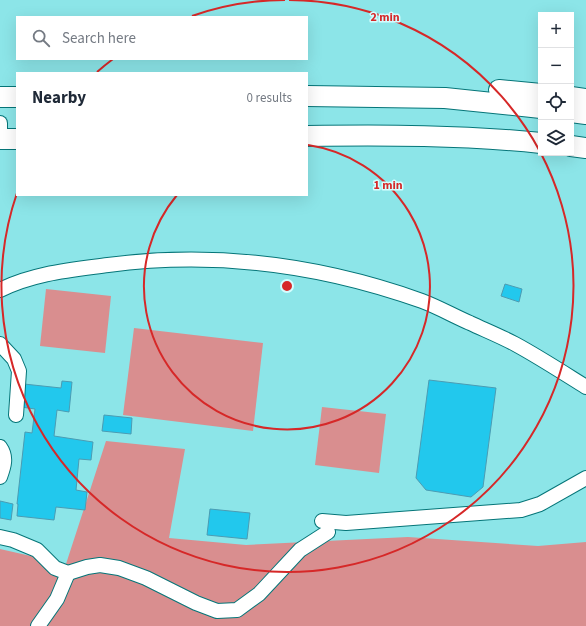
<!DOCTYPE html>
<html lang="en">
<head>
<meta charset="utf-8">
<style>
	:root { --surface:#fff; --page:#f2f2f3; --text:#1f2937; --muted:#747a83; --line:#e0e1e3 }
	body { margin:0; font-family:"Source Sans 3",sans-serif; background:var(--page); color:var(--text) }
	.controls { position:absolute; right:12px; top:12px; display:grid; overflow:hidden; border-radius:0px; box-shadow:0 4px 16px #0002 }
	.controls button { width:36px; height:36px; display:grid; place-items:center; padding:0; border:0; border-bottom:1px solid var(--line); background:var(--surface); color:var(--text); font:20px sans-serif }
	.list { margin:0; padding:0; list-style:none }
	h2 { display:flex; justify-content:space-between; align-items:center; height:52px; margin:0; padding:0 16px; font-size:17px }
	h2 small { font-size:13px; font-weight:400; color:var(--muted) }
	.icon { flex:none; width:22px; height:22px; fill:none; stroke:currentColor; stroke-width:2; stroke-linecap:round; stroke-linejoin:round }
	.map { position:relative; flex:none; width:586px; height:626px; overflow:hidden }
	.search { position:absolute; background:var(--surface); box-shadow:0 4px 16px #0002; left:16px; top:16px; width:292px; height:44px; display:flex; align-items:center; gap:10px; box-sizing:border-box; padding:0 14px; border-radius:0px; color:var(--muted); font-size:15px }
	.panel { position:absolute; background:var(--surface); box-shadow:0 4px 16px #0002; left:16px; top:72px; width:292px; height:124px; border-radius:0px }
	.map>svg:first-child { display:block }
</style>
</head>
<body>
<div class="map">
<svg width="586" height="626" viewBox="0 0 586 626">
	<rect width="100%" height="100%" fill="#8ce5e8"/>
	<g fill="#d98e8f">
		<path d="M 46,289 L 111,296 L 105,353 L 40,346 Z"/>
		<path d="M 134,328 L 263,343 L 253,431 L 123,415 Z"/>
		<path d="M 322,407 L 386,414 L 379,473 L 315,465 Z"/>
		<path d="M 106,441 L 185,449 L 169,538 L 246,545 L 408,537 L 538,546 L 586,542 L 586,626 L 0,626 L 0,549 L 66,564 Z"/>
	</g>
	<g fill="#22c8ed" stroke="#4b9cb3">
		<path d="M 505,284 L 522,289 L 519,302 L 501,296 Z"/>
		<path d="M 429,380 L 496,388 L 483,487 L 471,497 L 426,490 L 416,478 Z"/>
		<path d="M 62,381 L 72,382 L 69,412 L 57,410 L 54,436 L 93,442 L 91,460 L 79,459 L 76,490 L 87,492 L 85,510 L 56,507 L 54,520 L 17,516 L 18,504 L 17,504 L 25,432 L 32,433 L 35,409 L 21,407 L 24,384 L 61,388 Z"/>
		<path d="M 104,415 L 132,418 L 131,434 L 102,431 Z"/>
		<path d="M 0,501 L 13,504 L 11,520 L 0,518 Z"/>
		<path d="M 210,509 L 250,513 L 247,539 L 207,535 Z"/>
	</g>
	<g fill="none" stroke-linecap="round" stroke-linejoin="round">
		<g stroke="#057578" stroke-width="16">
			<g id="minor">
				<path d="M 0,123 L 0,139"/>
				<path d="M 0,290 C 34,273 71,270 108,265 C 214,251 321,265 422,301 C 438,307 454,316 470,323 C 485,330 500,336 515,344 C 539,357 562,372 586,387"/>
				<path d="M 0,344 L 14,359 L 19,371 L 16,415"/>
				<path d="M 0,447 C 7,457 4,466 0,477"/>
				<path d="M 322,521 L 346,523 L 521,510 L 540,504 L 586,478"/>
				<path d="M 0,537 L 13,540 L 37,550 L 55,568 L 68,573 L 87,567 L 100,565 L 119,568 L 146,578 L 196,603 L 217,611 L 237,610 L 259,594 L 300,550 L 328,532"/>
				<path d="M 38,626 L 57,599 L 68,573"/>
			</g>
		</g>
		<g stroke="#057578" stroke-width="22">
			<g id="highway">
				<path d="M 499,90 L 541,94"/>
				<path d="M 307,96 L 445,98 L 541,108"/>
				<path d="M 0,97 L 17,97"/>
				<path d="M 571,97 L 586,99"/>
				<path d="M 571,112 L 586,114"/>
				<path d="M 307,136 C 385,135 463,135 541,143"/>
				<path d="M 0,139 L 17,139"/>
				<path d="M 571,146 L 586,148"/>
			</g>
		</g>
		<use href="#minor" stroke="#fff" stroke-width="14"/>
		<use href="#highway" stroke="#fff" stroke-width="20"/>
	</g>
	<g fill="none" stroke="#d62828" stroke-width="2">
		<path d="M308 145A143 143 0 1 1 177 195"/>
		<path d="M97 72A286 286 0 0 1 113 59M192 16A286 286 0 0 1 285 0M289 0A286 286 0 1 1 17 193"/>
	</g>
	<circle cx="287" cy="286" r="6" fill="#d62828" stroke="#d4feff" stroke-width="2"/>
	<g font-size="12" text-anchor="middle" font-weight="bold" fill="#d62828" stroke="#d4feff" stroke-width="3" stroke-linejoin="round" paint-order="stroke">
		<text x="385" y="21">2 min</text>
		<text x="388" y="189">1 min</text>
	</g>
</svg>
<div class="controls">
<button>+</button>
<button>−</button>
<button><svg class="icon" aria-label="locate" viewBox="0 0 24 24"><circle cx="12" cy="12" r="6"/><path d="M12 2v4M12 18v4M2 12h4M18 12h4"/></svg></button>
<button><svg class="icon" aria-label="layers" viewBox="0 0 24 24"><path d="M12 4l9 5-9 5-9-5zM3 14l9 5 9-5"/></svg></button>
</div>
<div class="search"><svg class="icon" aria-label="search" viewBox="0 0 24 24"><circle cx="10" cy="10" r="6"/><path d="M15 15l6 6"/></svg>Search here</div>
<section class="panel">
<h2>Nearby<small>0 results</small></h2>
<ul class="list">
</ul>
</section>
</div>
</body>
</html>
